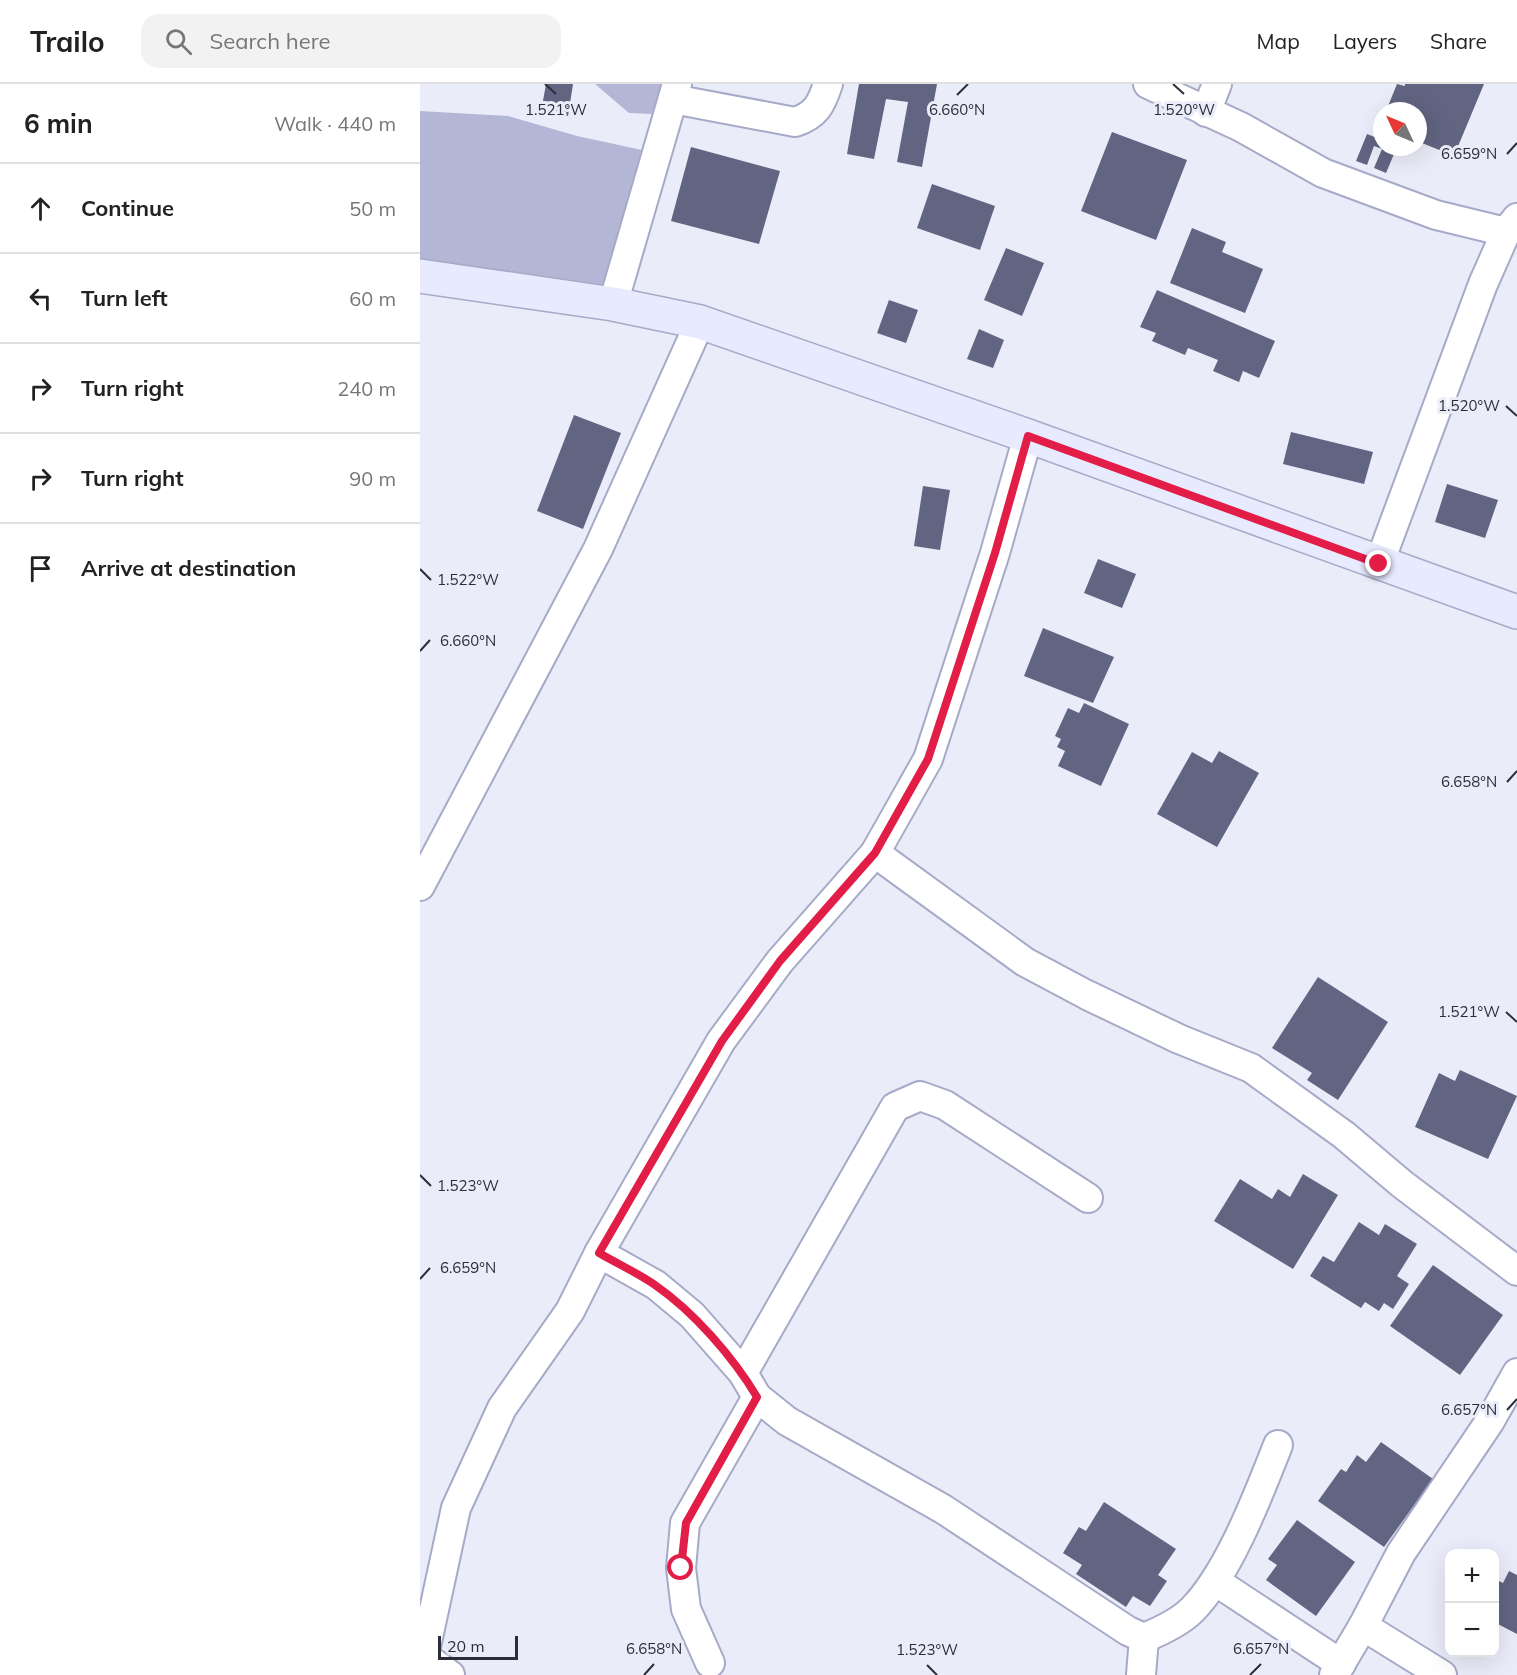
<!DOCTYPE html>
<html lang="en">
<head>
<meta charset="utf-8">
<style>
	:root { --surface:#fff; --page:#f2f2f2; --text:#222; --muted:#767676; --line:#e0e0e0 }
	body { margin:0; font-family:Mulish,sans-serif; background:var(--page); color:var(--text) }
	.controls { position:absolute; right:18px; bottom:18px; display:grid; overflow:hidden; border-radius:12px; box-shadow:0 6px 24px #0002 }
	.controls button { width:54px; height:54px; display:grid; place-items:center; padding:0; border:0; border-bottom:2px solid var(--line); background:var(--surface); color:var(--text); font:30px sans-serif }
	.compass { position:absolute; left:953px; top:18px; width:54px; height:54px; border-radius:50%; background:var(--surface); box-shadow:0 6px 24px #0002; rotate:314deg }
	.scale { position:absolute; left:18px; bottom:15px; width:80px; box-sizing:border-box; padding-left:6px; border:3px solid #2b2d39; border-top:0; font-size:16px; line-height:21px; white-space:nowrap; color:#2b2d39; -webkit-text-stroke:4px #ebecf9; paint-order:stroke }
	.stop { position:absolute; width:18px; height:18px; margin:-14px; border:4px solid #e11d48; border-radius:50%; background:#fff }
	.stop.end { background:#e11d48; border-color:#fff; box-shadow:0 2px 6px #0008 }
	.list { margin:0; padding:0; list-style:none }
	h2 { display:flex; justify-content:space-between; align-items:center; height:78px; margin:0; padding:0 24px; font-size:26px }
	h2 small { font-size:20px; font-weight:400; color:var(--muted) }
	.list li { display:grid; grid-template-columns:39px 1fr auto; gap:18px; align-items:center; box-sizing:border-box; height:90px; padding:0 24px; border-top:2px solid var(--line) }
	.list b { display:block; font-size:22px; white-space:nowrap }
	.list em { font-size:20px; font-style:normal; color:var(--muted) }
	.icon { flex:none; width:33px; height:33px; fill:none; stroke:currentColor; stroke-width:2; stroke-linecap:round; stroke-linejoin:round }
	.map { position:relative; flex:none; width:1097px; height:1591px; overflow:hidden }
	header { display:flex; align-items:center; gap:36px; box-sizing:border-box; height:84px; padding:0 30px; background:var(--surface); border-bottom:2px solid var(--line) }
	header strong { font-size:28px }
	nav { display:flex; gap:33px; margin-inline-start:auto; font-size:21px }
	.search { width:420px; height:54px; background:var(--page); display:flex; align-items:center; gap:15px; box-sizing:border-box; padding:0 21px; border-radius:18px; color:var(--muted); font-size:22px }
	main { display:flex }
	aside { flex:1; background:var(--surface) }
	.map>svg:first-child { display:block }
</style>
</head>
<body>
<header>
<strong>Trailo</strong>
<div class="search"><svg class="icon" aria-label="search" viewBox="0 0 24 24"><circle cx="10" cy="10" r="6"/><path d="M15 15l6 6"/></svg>Search here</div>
<nav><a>Map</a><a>Layers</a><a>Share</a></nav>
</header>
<main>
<aside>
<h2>6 min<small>Walk · 440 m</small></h2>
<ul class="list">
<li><svg class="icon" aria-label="ahead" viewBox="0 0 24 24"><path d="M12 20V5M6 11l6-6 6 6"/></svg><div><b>Continue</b></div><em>50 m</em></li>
<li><svg class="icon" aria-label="left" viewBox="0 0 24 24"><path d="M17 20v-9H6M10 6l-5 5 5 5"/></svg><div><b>Turn left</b></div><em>60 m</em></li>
<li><svg class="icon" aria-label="right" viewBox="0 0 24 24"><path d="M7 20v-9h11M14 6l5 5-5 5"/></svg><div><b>Turn right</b></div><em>240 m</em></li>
<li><svg class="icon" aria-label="right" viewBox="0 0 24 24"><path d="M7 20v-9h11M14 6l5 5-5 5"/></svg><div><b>Turn right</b></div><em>90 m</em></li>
<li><svg class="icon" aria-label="arrive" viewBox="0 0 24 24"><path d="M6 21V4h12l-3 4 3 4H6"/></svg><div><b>Arrive at destination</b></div></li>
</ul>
</aside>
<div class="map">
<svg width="1097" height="1591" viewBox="0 0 1097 1591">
	<rect width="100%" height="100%" fill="#ebecf9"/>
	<g fill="#b3b7d5">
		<path d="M 175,0 L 242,0 L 232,30 L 209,29 Z"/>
		<path d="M 0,27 L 88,32 L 157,52 L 222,66 L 191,207 L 0,179 Z"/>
	</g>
	<g fill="#626582">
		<path d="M 126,0 L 153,0 L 148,32 L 121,28 Z"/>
		<path d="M 439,0 L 517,0 L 502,83 L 477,78 L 488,18 L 466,15 L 454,75 L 427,70 Z"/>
		<path d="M 977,0 L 985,2 L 985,0 L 1064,0 L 1034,72 L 1002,59 L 1006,49 L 998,45 L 998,27 L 966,27 Z"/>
		<path d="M 692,48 L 767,76 L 736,156 L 661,127 Z"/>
		<path d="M 947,50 L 962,56 L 962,63 L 977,63 L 966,89 L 954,84 L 962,65 L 954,62 L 947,81 L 936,77 Z"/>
		<path d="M 271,63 L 360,87 L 339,160 L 251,137 Z"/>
		<path d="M 512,100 L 575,122 L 560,166 L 497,144 Z"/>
		<path d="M 772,144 L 806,158 L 802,168 L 843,185 L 825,229 L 750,199 Z"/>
		<path d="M 586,164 L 624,179 L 602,232 L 564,216 Z"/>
		<path d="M 737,206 L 855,257 L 839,294 L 823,287 L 819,298 L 793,287 L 798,276 L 768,264 L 765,271 L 732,257 L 736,249 L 720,243 Z"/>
		<path d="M 469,216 L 498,226 L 486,259 L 457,249 Z"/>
		<path d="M 559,245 L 584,256 L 573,284 L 547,275 Z"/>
		<path d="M 154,331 L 201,349 L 163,445 L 117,427 Z"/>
		<path d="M 871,348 L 953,368 L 944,400 L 863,380 Z"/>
		<path d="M 1027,400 L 1078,416 L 1065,454 L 1015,438 Z"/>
		<path d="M 503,402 L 530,406 L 520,466 L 494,462 Z"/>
		<path d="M 678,475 L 716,490 L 702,524 L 664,509 Z"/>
		<path d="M 623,544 L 694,573 L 673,619 L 604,592 Z"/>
		<path d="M 664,619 L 709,640 L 681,702 L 638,682 L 645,667 L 637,663 L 641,655 L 635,652 L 648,624 L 659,629 Z"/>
		<path d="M 799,667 L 839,689 L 797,763 L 737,730 L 772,668 L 792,679 Z"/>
		<path d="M 898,893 L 968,938 L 918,1016 L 887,996 L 892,989 L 852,964 Z"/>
		<path d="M 1040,986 L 1097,1012 L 1068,1075 L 995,1043 L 1019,989 L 1035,997 Z"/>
		<path d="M 883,1090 L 918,1111 L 873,1185 L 794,1137 L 820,1095 L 852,1115 L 858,1105 L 870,1113 Z"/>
		<path d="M 939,1138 L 959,1151 L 965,1140 L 997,1160 L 977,1192 L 989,1200 L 973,1225 L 964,1219 L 959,1227 L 945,1218 L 941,1224 L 890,1192 L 903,1172 L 914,1178 Z"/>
		<path d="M 1013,1181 L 1083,1231 L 1040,1291 L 970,1242 Z"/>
		<path d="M 961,1358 L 1013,1395 L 964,1463 L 898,1417 L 921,1385 L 926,1388 L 937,1371 L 946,1378 Z"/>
		<path d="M 684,1418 L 756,1465 L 738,1491 L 747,1497 L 730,1522 L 713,1512 L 706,1523 L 656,1490 L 662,1481 L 643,1469 L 659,1443 L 666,1447 Z"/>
		<path d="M 877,1436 L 935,1478 L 896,1532 L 846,1496 L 857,1481 L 848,1475 Z"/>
		<path d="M 1089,1487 L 1097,1491 L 1097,1550 L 1074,1538 L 1074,1501 L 1077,1496 L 1083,1499 Z"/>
	</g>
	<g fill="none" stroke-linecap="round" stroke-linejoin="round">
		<g stroke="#a6aac8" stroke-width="32">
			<g id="street">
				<path d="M 728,0 L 821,43 L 903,89 L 1016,131 L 1086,148"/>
				<path d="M 253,15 L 375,38 C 396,31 401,21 408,0"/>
				<path d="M 786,28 L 797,0"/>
				<path d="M 193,220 L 257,0"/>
				<path d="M 959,480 L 1063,200 L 1086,148 L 1097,134"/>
				<path d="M 455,769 L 605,878 L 667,911 L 759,955 L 831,984 L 924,1051 L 982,1100 L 1097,1187"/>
				<path d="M 0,802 L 178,465 L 280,238"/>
				<path d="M 179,1169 L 236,1201 L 272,1231 L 323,1289 L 337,1313 L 367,1337 L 523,1425 L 708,1547 L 724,1554 C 741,1547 760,1538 772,1526 C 809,1489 839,1409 858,1361"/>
				<path d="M 323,1289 L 475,1023 L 500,1012 L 525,1021 L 668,1114"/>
				<path d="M 795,1497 L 921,1580"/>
				<path d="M 943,1542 L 1022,1591"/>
				<path d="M 4,1572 L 30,1591"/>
				<path d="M 290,1579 L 266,1525 L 261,1484 L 265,1439 L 337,1313"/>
				<path d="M 0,1580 L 4,1572 L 36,1424 L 82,1324 L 150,1227 L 179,1169 L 301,957 L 360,877 L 455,769 L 508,675 L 575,469 L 608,352"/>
				<path d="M 721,1591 L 724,1554"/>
				<path d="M 914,1591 L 943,1542 L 981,1469 L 1070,1337 L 1097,1289"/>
			</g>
		</g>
		<g stroke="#a6aac8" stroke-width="36">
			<path id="secondary" d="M 0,192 L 193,220 L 280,238 L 608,352 L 1097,528"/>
		</g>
		<use href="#street" stroke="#fff" stroke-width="28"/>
		<use href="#secondary" stroke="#e8eafe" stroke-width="33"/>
	</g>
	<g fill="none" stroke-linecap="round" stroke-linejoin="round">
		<path stroke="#e11d48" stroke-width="8" d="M 261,1484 L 266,1439 L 337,1313 C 313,1273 274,1228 235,1201 C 218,1189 198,1180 179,1169 L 302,957 L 360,877 L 455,769 L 508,675 L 575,469 L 608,352 L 959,480"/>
	</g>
	<path fill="none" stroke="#2b2d39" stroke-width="2" d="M 125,0 L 136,10M 753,0 L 764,10M 537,11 L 548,0M 1087,70 L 1097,59M 1086,322 L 1097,332M 0,485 L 11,496M 0,567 L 10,556M 1087,698 L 1097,687M 1086,928 L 1097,938M 0,1091 L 11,1102M 0,1195 L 10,1184M 1087,1326 L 1097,1315M 507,1581 L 517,1591M 224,1591 L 234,1580M 830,1591 L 841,1580"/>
	<g font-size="15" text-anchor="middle" fill="#2b2d39" stroke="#ebecf9" stroke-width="6" stroke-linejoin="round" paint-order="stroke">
		<text x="136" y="31">1.521°W</text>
		<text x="764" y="31">1.520°W</text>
		<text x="537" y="31">6.660°N</text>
		<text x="1049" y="75">6.659°N</text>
		<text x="1049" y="327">1.520°W</text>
		<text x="48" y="501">1.522°W</text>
		<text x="48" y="562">6.660°N</text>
		<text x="1049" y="703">6.658°N</text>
		<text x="1049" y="933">1.521°W</text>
		<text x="48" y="1107">1.523°W</text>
		<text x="48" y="1189">6.659°N</text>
		<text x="1049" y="1331">6.657°N</text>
		<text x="234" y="1570">6.658°N</text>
		<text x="841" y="1570">6.657°N</text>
		<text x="507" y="1571">1.523°W</text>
	</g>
</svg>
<div class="controls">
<button>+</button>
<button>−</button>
</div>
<svg class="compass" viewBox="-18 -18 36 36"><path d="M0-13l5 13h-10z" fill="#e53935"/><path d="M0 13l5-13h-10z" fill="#767676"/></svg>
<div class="scale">20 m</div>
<div class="stop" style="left:261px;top:1484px"></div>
<div class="stop end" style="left:959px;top:480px"></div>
</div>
</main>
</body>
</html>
